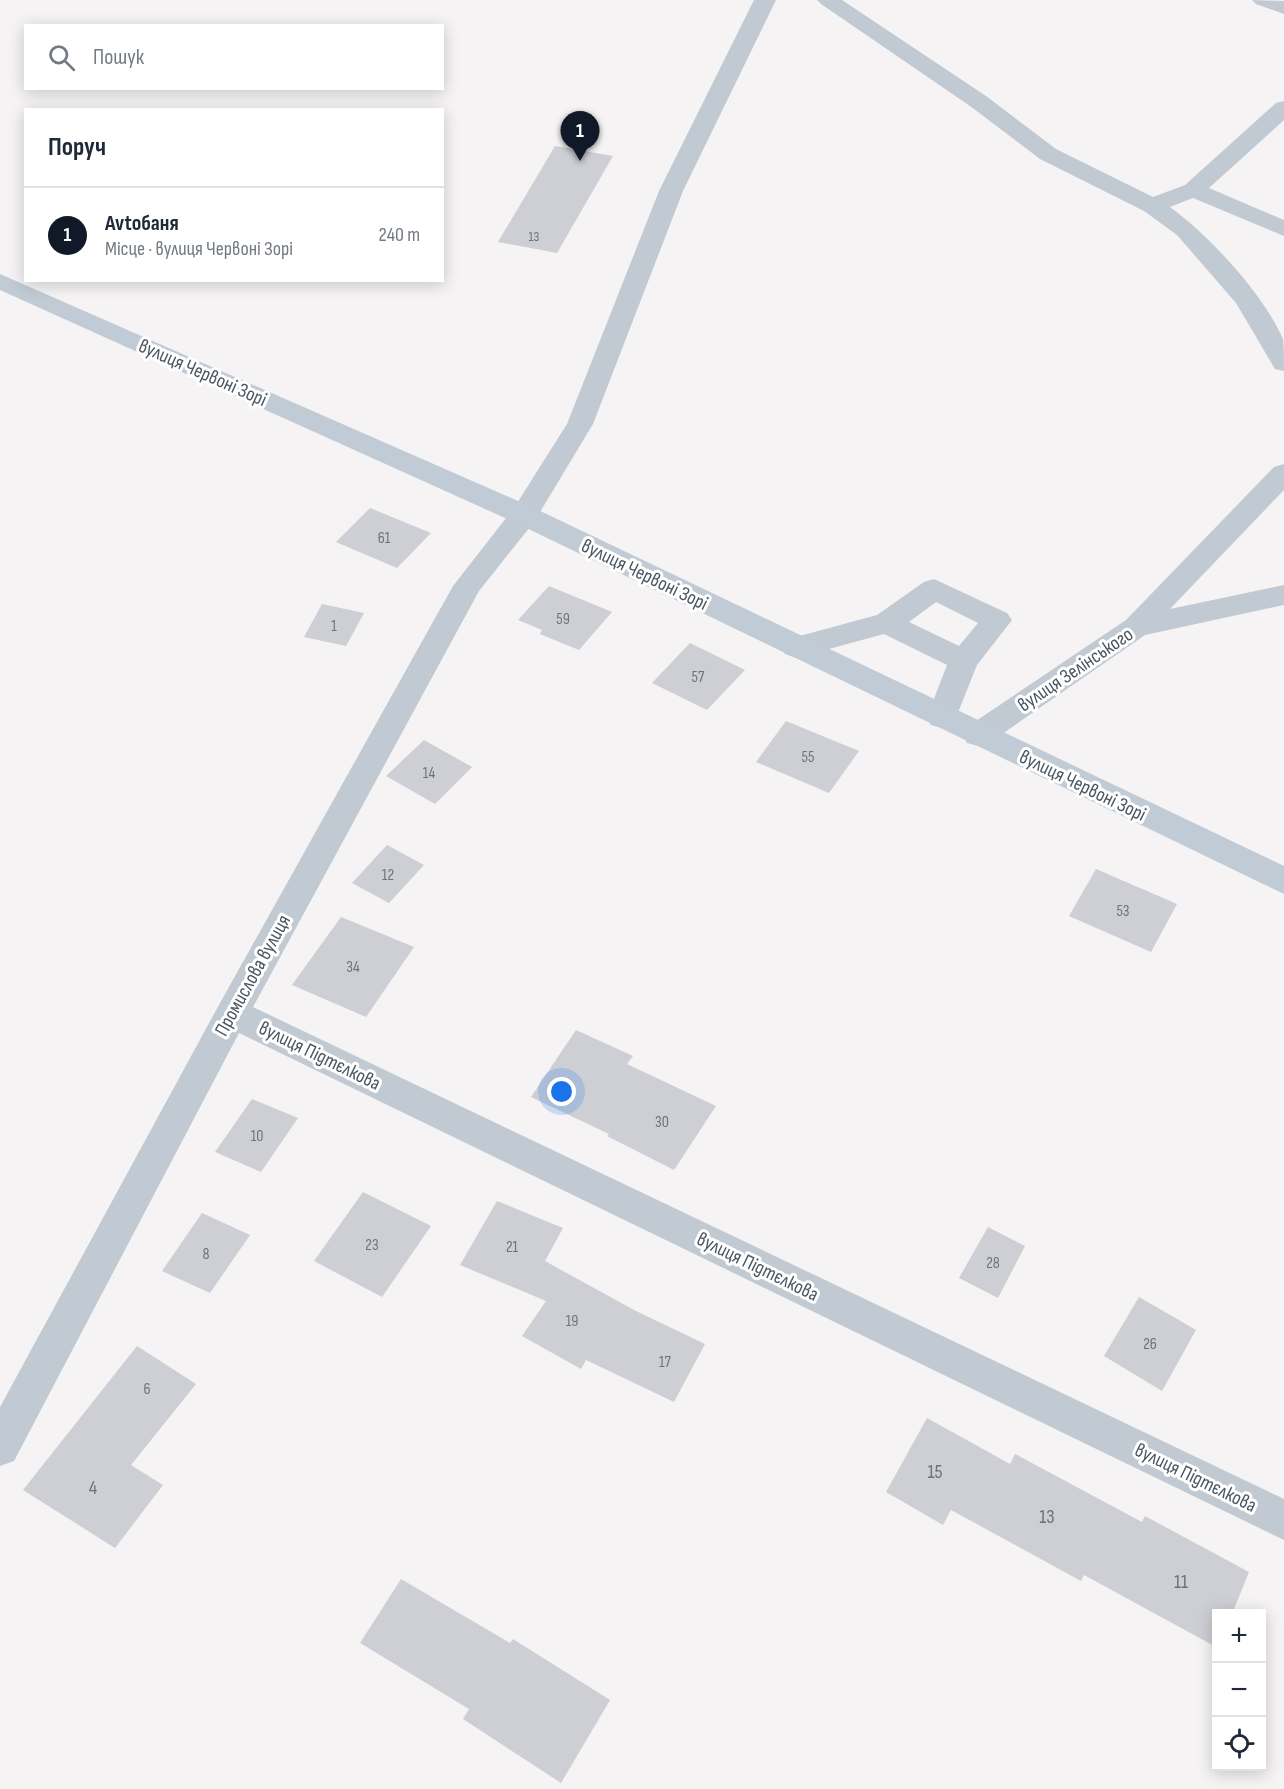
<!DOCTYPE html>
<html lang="uk">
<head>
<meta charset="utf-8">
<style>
	:root { --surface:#fff; --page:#f6f6f7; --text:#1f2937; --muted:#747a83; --line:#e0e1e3; --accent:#111827 }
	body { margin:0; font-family:"Sofia Sans Condensed",sans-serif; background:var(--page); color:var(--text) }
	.controls { position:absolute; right:18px; bottom:18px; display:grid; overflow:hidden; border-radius:0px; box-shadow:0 3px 15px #0003 }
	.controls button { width:54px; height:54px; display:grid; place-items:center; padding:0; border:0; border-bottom:2px solid var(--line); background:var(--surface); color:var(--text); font:30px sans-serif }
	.you { position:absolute; left:562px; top:1092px; width:21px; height:21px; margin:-15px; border:4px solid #fff; border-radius:50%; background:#1a73e8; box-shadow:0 0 0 9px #1a73e833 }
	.badge { display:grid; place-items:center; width:39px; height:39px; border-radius:50%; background:var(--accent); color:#fff; font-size:20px; font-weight:700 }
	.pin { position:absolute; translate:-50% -50px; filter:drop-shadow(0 2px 3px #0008) }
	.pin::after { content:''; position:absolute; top:32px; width:21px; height:18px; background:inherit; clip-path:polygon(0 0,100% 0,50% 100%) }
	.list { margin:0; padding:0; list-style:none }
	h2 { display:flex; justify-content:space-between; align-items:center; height:78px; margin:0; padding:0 24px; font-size:26px }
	h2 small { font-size:20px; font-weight:400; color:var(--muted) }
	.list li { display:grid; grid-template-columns:39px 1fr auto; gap:18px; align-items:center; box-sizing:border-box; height:96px; padding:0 24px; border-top:2px solid var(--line) }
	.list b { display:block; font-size:22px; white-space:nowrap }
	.list p { margin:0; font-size:20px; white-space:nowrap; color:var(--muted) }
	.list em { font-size:20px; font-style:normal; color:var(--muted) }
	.icon { flex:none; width:33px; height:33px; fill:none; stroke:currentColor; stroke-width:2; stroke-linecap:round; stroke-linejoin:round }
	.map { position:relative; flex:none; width:1284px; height:1789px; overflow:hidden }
	.search { position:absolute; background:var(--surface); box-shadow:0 3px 15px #0003; left:24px; top:24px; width:420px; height:66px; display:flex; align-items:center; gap:15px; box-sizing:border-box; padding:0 21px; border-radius:0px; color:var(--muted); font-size:22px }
	.panel { position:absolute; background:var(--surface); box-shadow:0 3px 15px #0003; left:24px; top:108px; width:420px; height:174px; border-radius:0px }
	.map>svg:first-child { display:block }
</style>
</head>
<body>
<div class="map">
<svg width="1284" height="1789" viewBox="0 0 1284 1789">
	<rect width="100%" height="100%" fill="#f5f3f3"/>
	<g fill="#cdcfd5">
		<path d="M 555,146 L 613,156 L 557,253 L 498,242 Z"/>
		<path d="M 370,508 L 431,533 L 397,568 L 336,542 Z"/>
		<path d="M 549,586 L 612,612 L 579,650 L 540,634 L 542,630 L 518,620 Z"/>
		<path d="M 322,604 L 364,613 L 346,646 L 304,637 Z"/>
		<path d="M 690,643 L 745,670 L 707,710 L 652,683 Z"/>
		<path d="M 786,721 L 859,751 L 829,793 L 756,762 Z"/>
		<path d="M 424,740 L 472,767 L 435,804 L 386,776 Z"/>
		<path d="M 387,845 L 424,865 L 389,903 L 352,883 Z"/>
		<path d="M 1096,869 L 1177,904 L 1151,952 L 1069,916 Z"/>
		<path d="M 341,917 L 414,947 L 366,1017 L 292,985 Z"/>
		<path d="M 576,1030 L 633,1056 L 627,1064 L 716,1106 L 674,1170 L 607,1136 L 609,1134 L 531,1097 Z"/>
		<path d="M 252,1099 L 298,1118 L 261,1172 L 215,1152 Z"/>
		<path d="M 363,1192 L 431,1226 L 382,1297 L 314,1261 Z"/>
		<path d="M 497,1201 L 563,1228 L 545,1261 L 634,1310 L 705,1344 L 674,1402 L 586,1360 L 581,1369 L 522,1336 L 546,1301 L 460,1265 Z"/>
		<path d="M 202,1213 L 250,1235 L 210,1293 L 162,1271 Z"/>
		<path d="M 988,1227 L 1025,1246 L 998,1298 L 959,1278 Z"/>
		<path d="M 1139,1297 L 1196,1330 L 1162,1391 L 1104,1356 Z"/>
		<path d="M 137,1346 L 196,1384 L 131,1465 L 163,1485 L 115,1548 L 23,1490 Z"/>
		<path d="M 927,1418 L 1010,1464 L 1015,1454 L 1142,1522 L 1145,1516 L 1249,1572 L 1232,1614 L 1216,1614 L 1216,1647 L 1084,1575 L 1081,1581 L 951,1510 L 943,1525 L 886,1492 Z"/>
		<path d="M 401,1579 L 510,1643 L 513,1639 L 610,1700 L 561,1783 L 463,1719 L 469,1709 L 360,1643 Z"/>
	</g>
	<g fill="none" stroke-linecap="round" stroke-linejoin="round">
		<g fill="#c1cad2" fill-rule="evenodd">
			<path d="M 754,0 L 776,0 L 683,191 L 593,424 L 534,522 L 479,591 L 253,1007 L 1284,1499 L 1284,1540 L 239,1033 L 14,1461 L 0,1466 L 0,1407 L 220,1003 L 453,586 L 514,508 L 567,424 L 659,191 Z"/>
			<path d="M 817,0 L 842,0 L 986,96 L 1056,149 L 1153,197 L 1185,185 L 1276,103 L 1284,101 L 1284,120 L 1209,188 L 1284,220 L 1284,236 L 1193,198 L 1170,207 C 1209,235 1264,295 1283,339 C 1284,348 1284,362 1284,371 L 1275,369 L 1236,303 L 1177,235 L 1144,211 L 1040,159 L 970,106 L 821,4 Z"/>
			<path d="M 1252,0 L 1284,1 L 1284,14 L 1256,4 Z"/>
			<path d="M 1284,464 L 1284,490 L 1170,609 L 1284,585 L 1284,605 L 1145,635 L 989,743 L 978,746 L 967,743 L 963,735 L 967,727 L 1126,620 L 1274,467 Z"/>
			<path d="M 934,579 L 1007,613 L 1012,620 L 977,665 L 953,725 L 942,728 L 931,725 L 927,717 L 947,665 L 884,634 L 796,658 L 785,654 L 781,647 L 785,640 L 877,615 L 924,582 ZM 936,602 L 978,623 L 959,646 L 909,622 Z"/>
		</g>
		<path fill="#c1cbd6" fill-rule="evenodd" d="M 0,274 L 534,508 L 1284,866 L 1284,894 L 514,522 L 0,290 Z"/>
	</g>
	<g text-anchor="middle" stroke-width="6" stroke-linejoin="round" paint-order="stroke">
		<g font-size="14" fill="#6b747e">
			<text x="534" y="241">13</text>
		</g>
		<g font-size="16" fill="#6b747e">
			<text x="384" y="543">61</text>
			<text x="563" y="624">59</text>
			<text x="334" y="631">1</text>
			<text x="698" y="682">57</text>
			<text x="808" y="762">55</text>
			<text x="429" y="778">14</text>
			<text x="388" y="880">12</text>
			<text x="1123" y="916">53</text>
			<text x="353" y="972">34</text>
			<text x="662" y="1127">30</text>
			<text x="257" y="1141">10</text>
			<text x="372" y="1250">23</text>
			<text x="512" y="1252">21</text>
			<text x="206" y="1259">8</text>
			<text x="993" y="1268">28</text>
			<text x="572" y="1326">19</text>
			<text x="1150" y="1349">26</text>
			<text x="665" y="1367">17</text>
			<text x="147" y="1394">6</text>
		</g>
		<g font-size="20" fill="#4a5661" stroke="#fff">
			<text transform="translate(203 372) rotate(24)" y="7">вулиця Червоні Зорі</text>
			<text transform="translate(645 574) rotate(26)" y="7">вулиця Червоні Зорі</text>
			<text transform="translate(1075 669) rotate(-34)" y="7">вулиця Зелінського</text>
			<text transform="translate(1083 785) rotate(26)" y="7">вулиця Червоні Зорі</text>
			<text transform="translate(252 975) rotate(-61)" y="7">Промислова вулиця</text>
			<text transform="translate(320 1055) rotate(26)" y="7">вулиця Підтєлкова</text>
			<text transform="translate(758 1266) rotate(26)" y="7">вулиця Підтєлкова</text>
			<text transform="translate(1196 1477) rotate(26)" y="7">вулиця Підтєлкова</text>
		</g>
		<g font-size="20" fill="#6b747e">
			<text x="935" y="1478">15</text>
			<text x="93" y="1494">4</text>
			<text x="1047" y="1523">13</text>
			<text x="1181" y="1588">11</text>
		</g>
	</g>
</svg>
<div class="controls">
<button>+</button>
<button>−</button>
<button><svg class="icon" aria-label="locate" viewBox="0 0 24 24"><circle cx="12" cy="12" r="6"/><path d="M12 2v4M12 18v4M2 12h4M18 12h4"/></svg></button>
</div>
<div class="you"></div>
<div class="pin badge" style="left:580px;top:161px">1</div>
<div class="search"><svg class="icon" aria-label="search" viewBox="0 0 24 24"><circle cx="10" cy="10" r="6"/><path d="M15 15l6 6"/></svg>Пошук</div>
<section class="panel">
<h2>Поруч<small></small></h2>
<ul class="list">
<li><span class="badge">1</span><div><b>Avtoбаня</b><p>Місце · вулиця Червоні Зорі</p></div><em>240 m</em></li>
</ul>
</section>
</div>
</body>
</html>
